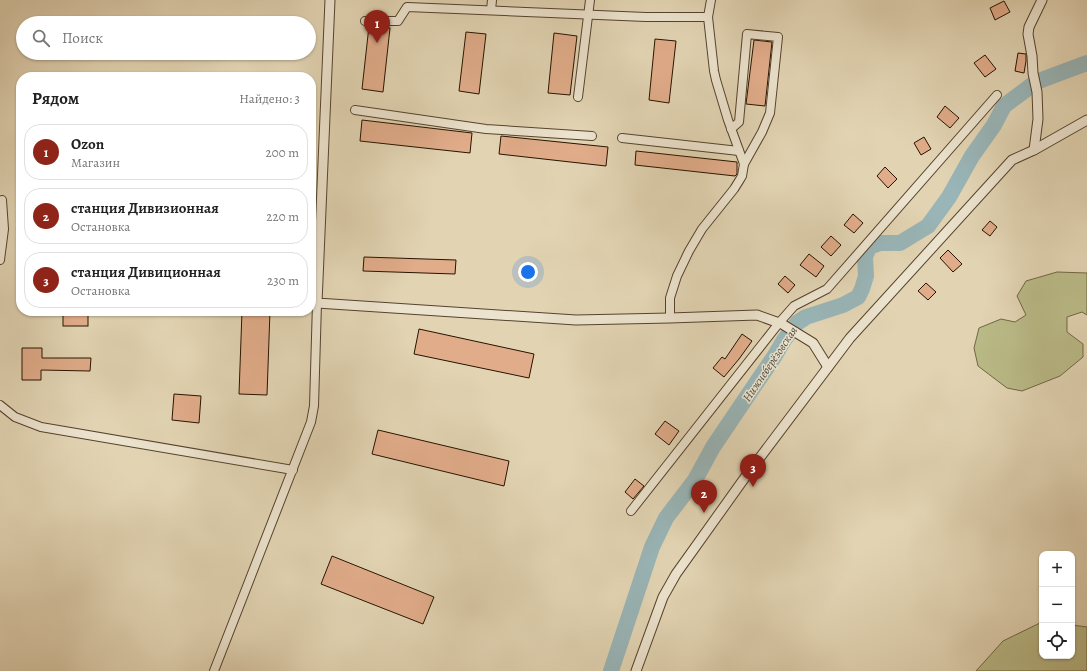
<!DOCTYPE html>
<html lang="ru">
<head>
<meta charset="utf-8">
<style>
	:root { --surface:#fff; --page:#f6f6f6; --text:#222; --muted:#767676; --line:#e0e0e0; --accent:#8f2418 }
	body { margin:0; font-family:Alegreya,serif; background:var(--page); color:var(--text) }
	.controls { position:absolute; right:12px; bottom:12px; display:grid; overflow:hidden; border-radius:8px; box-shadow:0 1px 3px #0004 }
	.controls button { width:36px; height:36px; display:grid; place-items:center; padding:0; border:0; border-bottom:1px solid var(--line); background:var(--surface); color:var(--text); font:20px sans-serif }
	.you { position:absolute; left:528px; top:272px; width:14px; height:14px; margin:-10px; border:3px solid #fff; border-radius:50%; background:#1a73e8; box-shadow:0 0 0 6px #1a73e833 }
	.badge { display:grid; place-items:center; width:26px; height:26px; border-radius:50%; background:var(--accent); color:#fff; font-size:13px; font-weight:700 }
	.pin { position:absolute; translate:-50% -33px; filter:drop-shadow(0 1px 2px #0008) }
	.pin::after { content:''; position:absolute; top:21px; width:14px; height:12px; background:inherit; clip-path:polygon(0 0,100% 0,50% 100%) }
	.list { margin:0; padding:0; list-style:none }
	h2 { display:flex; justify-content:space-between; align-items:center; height:52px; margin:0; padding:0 16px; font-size:17px }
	h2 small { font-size:13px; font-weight:400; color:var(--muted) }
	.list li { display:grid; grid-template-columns:26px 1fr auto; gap:12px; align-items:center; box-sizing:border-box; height:56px; margin:0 8px 8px; padding:0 8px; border:1px solid var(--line); border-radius:16px }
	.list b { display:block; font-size:15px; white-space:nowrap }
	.list p { margin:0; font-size:13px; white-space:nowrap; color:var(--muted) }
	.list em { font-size:13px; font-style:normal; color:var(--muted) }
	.icon { flex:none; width:22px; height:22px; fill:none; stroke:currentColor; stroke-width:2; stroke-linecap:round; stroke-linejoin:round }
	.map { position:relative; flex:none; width:1087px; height:671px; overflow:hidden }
	.search { position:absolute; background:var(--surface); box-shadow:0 1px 3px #0004; left:16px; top:16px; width:300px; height:44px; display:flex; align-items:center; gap:10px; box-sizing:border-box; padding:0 14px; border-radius:22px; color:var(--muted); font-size:15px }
	.panel { position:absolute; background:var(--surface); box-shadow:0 1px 3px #0004; left:16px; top:72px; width:300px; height:244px; border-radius:16px }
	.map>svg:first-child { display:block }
</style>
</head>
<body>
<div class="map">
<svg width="1087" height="671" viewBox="0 0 1087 671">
	<rect width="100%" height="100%" fill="#e2d4b3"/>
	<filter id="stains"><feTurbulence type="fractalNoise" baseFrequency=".005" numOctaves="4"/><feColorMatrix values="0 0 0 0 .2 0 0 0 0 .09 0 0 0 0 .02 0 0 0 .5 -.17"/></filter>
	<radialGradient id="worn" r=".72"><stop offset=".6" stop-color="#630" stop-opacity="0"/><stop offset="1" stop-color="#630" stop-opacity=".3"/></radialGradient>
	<g fill="#babb88" stroke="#706744">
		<path d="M 1057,272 L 1087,273 L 1087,315 L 1082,312 L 1067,317 L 1067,332 L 1083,344 L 1083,357 L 1060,376 L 1022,391 L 1007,388 L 978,366 L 974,348 L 979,328 L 1001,319 L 1015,322 L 1026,315 L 1017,296 L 1026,281 Z"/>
		<path d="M 1042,622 L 1042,656 L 1072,656 L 1072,625 L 1087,627 L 1087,671 L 976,671 L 1003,641 Z"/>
	</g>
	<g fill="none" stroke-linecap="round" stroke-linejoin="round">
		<path stroke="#99b5b7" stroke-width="16" d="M 611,671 L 652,547 L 666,518 L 695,480 L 713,447 L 761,376 L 774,357 L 784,340 L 797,323 L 806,317 L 843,305 L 858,297 L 862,289 L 866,276 L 865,257 L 869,247 L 880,243 L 900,243 L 928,226 L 949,197 L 972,156 L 994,125 L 1004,106 L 1036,82 L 1087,63"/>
	</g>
	<g fill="#e1ac8a" stroke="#261300">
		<path d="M 1004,1 L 1010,12 L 995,20 L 990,8 Z"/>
		<path d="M 369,26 L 390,28 L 383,92 L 362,89 Z"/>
		<path d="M 466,32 L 486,34 L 479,94 L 459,91 Z"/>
		<path d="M 554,33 L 577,36 L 570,95 L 548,93 Z"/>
		<path d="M 655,39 L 676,41 L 669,103 L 649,100 Z"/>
		<path d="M 754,40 L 772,42 L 765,106 L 746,104 Z"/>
		<path d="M 1018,53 L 1026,54 L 1026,61 L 1024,73 L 1015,71 Z"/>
		<path d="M 985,55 L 996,69 L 985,77 L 974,63 Z"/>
		<path d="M 945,106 L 959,118 L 950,128 L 937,117 Z"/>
		<path d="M 362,120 L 472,133 L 470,153 L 360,141 Z"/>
		<path d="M 501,136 L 608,147 L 606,166 L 499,154 Z"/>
		<path d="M 924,137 L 931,149 L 921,155 L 914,143 Z"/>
		<path d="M 636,151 L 737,162 L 737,174 L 735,176 L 635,165 Z"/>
		<path d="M 885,167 L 897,179 L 888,188 L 877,176 Z"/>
		<path d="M 853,214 L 863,223 L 854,233 L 844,225 Z"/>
		<path d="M 990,221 L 997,227 L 990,236 L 982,230 Z"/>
		<path d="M 831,236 L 841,245 L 831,256 L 821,247 Z"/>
		<path d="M 948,250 L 962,264 L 953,272 L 940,258 Z"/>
		<path d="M 809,254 L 824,266 L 816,277 L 800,265 Z"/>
		<path d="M 364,257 L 456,260 L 455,274 L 363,271 Z"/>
		<path d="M 785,276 L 795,285 L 788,293 L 778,284 Z"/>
		<path d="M 926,283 L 936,292 L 928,300 L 918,291 Z"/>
		<rect x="63" y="311" width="25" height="15"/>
		<path d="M 242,311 L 270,311 L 267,395 L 239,394 Z"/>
		<path d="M 419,329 L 534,354 L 529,378 L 414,354 Z"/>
		<path d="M 742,334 L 752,341 L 739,359 L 724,377 L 713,368 L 722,357 L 725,359 Z"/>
		<path d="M 22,348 L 42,348 L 42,358 L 91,358 L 90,371 L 41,370 L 41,380 L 22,380 Z"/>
		<path d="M 174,394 L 201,396 L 199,423 L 172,420 Z"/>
		<path d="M 665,421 L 679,431 L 669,445 L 655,434 Z"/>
		<path d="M 378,430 L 509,461 L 504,486 L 372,454 Z"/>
		<path d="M 635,479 L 644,486 L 633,499 L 625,492 Z"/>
		<path d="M 332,556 L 434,597 L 423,624 L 321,584 Z"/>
	</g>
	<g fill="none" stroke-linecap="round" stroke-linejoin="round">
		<g stroke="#55432d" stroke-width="10">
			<g id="minor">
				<path d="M 491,10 L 492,0"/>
				<path d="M 365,21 L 398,21 L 407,7 L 646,17 L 708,17"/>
				<path d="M 578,97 L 590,0"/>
				<path d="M 355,110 L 486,129 L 592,136"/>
				<path d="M 731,129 L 739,122 L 747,34 L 778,37 L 770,113 L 762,132 L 744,164"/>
				<path d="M 622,138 L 739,151"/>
				<path d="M 0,260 L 4,229 L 2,200"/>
				<path d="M 670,318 L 670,298 L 677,276 L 689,251 L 702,229 L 734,189 L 739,181 L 742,176 L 744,164 L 728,120 L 716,80 L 714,71 L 708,17 L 711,0"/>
				<path d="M 0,405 L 15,417 L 41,427 L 293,470"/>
				<path d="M 631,511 L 779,323 L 794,306 L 827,289 L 997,95"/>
				<path d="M 214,671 L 311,422 L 314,406 L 317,303"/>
			</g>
		</g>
		<g stroke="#55432d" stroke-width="11">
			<g id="tertiary">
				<path d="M 330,0 L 317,303 L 576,320 L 670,318 L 757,315 L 782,324 L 813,343 L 828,367"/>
				<path d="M 1034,150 L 1038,119 L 1037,92 L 1033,73 L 1032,56 L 1028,34 L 1029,27 L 1042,0"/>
				<path d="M 636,671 L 663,597 L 676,574 L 746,476 L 850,338 L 1012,160 L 1034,150 L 1087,120"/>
			</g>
		</g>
		<use href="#minor" stroke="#ece3ce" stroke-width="8"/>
		<use href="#tertiary" stroke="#ece3ce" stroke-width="9"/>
	</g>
	<g text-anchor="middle" stroke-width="3" stroke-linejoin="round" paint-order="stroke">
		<g font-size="12" font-style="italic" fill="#4e4c40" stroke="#ece3ce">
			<text transform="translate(770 364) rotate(-56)" y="4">Нижнеберёзовская</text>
		</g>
	</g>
	<rect width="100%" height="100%" filter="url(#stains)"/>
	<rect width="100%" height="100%" fill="url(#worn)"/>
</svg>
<div class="controls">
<button>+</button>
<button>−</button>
<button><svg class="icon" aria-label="locate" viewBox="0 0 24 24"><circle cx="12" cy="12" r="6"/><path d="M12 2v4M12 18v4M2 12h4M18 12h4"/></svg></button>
</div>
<div class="you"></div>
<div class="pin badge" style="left:377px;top:43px">1</div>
<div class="pin badge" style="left:704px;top:513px">2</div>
<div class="pin badge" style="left:753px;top:487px">3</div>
<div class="search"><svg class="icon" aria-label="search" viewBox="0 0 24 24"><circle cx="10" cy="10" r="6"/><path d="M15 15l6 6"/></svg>Поиск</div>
<section class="panel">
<h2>Рядом<small>Найдено: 3</small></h2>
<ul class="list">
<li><span class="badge">1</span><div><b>Ozon</b><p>Магазин</p></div><em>200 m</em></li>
<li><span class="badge">2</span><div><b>станция Дивизионная</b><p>Остановка</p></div><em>220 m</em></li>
<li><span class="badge">3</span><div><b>станция Дивиционная</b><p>Остановка</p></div><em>230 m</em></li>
</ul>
</section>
</div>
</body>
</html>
